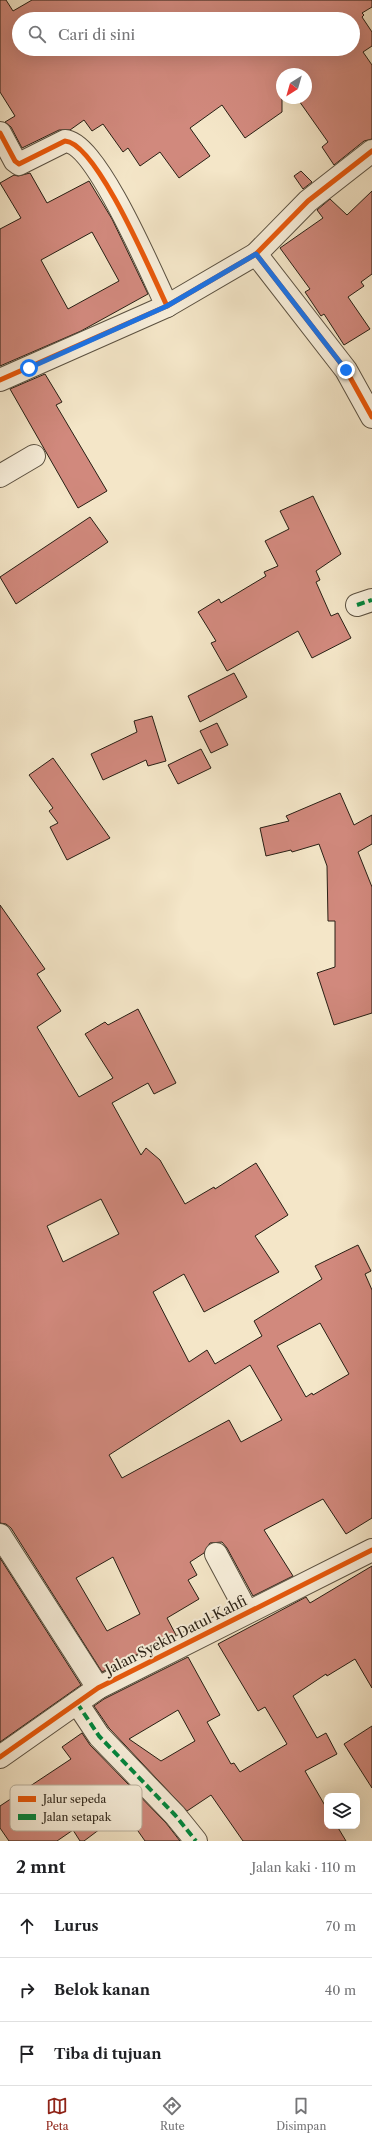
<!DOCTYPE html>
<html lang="id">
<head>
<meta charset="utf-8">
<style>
	:root { --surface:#fff; --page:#f6f6f6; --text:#202124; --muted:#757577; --line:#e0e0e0; --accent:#8f2418 }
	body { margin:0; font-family:"Libre Caslon Text",serif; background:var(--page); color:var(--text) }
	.controls { position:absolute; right:12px; bottom:12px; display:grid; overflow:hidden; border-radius:8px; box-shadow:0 4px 16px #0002 }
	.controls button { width:36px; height:36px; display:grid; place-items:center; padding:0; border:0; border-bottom:1px solid var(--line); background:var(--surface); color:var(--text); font:20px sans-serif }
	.compass { position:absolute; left:276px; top:68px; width:36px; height:36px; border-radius:50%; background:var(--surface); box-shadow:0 4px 16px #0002; rotate:217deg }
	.stop { position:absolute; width:12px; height:12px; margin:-9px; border:3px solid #1a73e8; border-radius:50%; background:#fff }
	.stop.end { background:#1a73e8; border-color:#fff; box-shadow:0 1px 4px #0008 }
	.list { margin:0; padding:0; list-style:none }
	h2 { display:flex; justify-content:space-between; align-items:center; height:52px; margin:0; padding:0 16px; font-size:17px }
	h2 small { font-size:13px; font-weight:400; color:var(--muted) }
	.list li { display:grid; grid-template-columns:26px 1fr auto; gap:12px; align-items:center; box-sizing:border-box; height:64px; padding:0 16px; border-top:1px solid var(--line) }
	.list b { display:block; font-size:15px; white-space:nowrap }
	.list em { font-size:13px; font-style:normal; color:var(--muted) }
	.icon { flex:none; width:22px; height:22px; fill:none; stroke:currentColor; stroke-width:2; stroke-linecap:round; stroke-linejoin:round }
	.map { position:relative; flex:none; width:372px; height:1841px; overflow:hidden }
	.search { position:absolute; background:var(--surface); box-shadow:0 4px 16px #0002; left:12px; right:12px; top:12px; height:44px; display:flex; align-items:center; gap:10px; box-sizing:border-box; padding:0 14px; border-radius:22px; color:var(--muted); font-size:15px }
	.sheet { height:244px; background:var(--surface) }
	nav { display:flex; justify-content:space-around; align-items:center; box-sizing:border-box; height:56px; border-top:1px solid var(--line); background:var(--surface); font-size:11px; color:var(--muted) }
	nav a { display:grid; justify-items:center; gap:2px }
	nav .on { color:var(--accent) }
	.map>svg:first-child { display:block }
</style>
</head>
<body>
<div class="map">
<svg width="372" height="1841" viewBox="0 0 372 1841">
	<rect width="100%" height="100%" fill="#f4e6c8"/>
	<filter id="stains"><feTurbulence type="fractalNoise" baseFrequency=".005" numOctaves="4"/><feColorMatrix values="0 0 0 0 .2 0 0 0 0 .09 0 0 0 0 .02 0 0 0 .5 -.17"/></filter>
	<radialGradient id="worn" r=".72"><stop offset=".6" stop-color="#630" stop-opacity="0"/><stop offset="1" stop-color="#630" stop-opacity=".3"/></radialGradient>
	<g fill="#d1897d" stroke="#281f14" fill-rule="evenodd">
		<path d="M 0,0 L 6,0 L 13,11 L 32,0 L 372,0 L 372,7 L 362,13 L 364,15 L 362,17 L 372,32 L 372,46 L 363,52 L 372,65 L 372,139 L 364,141 L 334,165 L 322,147 L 328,142 L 297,98 L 306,98 L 306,74 L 282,74 L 282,112 L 245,138 L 222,105 L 190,128 L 210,156 L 179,178 L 160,152 L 140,166 L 128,148 L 123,152 L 103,124 L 92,131 L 84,120 L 70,130 L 59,130 L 22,148 L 11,127 L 5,122 L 15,116 L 0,92 ZM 19,19 L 353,19 L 353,49 L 19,49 Z"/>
		<path d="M 301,171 L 312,182 L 303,189 L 294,176 Z"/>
		<path d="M 30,173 L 47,203 L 89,181 L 112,219 L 148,294 L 81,331 L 0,366 L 0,229 L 21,218 L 0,183 L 14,175 L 18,176 ZM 92,232 L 119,281 L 68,309 L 41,260 Z"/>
		<path d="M 372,191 L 372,274 L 361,282 L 364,286 L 348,297 L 370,329 L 344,345 L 324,314 L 321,316 L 305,292 L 310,289 L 280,248 L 323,218 L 317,210 L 330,199 L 347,215 Z"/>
		<path d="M 45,374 L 62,402 L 56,405 L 107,491 L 78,508 L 10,389 Z"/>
		<path d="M 313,496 L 341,554 L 316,571 L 320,580 L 316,582 L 331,616 L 338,613 L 351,638 L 312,658 L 298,631 L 227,671 L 211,643 L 216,641 L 198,612 L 219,599 L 221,603 L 266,576 L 264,572 L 278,566 L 265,541 L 289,529 L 280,511 Z"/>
		<path d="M 90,517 L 108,542 L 16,604 L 0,577 Z"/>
		<path d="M 234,673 L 247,697 L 200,722 L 188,696 Z"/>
		<path d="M 152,716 L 166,761 L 148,766 L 146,760 L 103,780 L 91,754 L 137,732 L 134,721 Z"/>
		<path d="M 217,723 L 228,745 L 211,753 L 200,731 Z"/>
		<path d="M 201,749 L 211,768 L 178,784 L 168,765 Z"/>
		<path d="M 53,758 L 110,838 L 67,860 L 50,827 L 58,823 L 49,811 L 53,808 L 29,775 Z"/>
		<path d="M 340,793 L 354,825 L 372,815 L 372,844 L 358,852 L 372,887 L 372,1013 L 334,1025 L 317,973 L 335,967 L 335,921 L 328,921 L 327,866 L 319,844 L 292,852 L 291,850 L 266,856 L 260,828 L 289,821 L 286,816 Z"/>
		<path d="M 0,905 L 45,969 L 37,974 L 61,1011 L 37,1027 L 79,1097 L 113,1078 L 85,1034 L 105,1022 L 108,1025 L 138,1009 L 176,1083 L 154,1094 L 148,1083 L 112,1103 L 141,1155 L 146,1148 L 160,1160 L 185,1204 L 214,1187 L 215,1189 L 256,1163 L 288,1215 L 255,1236 L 279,1272 L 204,1312 L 184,1274 L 153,1292 L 189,1362 L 207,1350 L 215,1364 L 262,1336 L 254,1321 L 322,1279 L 315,1266 L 358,1245 L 371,1271 L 365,1274 L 372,1290 L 372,1518 L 346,1534 L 323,1499 L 264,1530 L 293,1576 L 253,1596 L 227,1548 L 222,1542 L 210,1543 L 204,1553 L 190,1562 L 197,1575 L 188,1580 L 199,1599 L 167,1618 L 176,1635 L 102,1672 L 11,1528 L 6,1524 L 0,1523 ZM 101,1199 L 119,1234 L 63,1262 L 47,1226 ZM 320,1323 L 349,1374 L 313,1395 L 312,1393 L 306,1397 L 277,1346 ZM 250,1365 L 282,1420 L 241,1442 L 229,1420 L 122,1478 L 109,1455 ZM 113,1557 L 140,1614 L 107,1631 L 76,1578 Z"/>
		<path d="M 0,1558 L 81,1685 L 0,1742 Z"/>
		<path d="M 372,1566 L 372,1688 L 355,1659 L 327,1676 L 326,1674 L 293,1696 L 317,1738 L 326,1733 L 337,1754 L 305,1771 L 327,1809 L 327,1826 L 337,1826 L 346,1841 L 243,1841 L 211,1795 L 187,1811 L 109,1728 L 94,1706 L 104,1699 L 188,1657 L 220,1715 L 207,1722 L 231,1764 L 234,1763 L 240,1772 L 287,1744 L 265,1707 L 258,1711 L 218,1644 L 306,1597 L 310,1603 ZM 178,1710 L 195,1741 L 161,1761 L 129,1739 Z"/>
		<path d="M 372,1726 L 372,1788 L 344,1744 Z"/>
		<path d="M 82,1733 L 90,1745 L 166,1823 L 180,1841 L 145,1841 L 124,1811 L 84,1841 L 80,1841 L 73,1830 L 57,1841 L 9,1841 L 0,1828 L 0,1806 L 71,1759 L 62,1747 Z"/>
	</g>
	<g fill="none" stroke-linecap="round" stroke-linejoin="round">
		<g stroke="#5b5141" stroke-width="24">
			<g id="minor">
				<path d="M 0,133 L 15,161 L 19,164 L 65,141 C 97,143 153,277 167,306"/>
				<path d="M 256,254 L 346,370 L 372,417"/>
				<path d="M 0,380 L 167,306 L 256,254 L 308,201 L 372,151"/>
				<path d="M 0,476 L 34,456"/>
				<path d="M 357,605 L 372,600"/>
				<path d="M 0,1535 L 98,1688"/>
				<path d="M 216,1554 L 247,1612"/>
				<path d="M 77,1703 L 99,1736 L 175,1815 L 196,1841"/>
			</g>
		</g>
		<g stroke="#5b5141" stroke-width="24">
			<path id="tertiary" d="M 0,1757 L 98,1688 L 372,1550"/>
		</g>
		<use href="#minor" stroke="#f8efdb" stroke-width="22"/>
		<use href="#tertiary" stroke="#f8efdb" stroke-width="22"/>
		<g stroke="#00873e" stroke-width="4" stroke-dasharray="8 4" stroke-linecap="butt">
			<path d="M 357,605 L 372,600"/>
			<path d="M 77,1703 L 99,1736 L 175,1815 L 196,1841"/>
		</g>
		<g stroke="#f8efdb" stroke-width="8">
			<g id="cycleway">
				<path d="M 0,133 L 15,161 L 19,164 L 65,141 C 97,143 153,277 167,306"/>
				<path d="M 256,254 L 346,370 L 372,417"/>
				<path d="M 0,380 L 167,306 L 256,254 L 308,201 L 372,151"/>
				<path d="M 0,1757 L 98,1688 L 372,1550"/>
			</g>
		</g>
		<use href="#cycleway" stroke="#e8590c" stroke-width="5"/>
	</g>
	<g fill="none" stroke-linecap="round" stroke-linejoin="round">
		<path stroke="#1a73e8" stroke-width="5" d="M 29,368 L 167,306 L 256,254 L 346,370"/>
	</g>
	<g text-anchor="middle" stroke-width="4" stroke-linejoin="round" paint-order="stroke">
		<g font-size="14" fill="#281f14" stroke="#f8efdb">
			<text transform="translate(176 1635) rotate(-27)" y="5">Jalan Syekh Datul Kahfi</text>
		</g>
	</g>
	<rect x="10" y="1785" width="132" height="46" rx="6" fill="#f8efdb" stroke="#bab19f" stroke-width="1"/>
	<rect x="18" y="1796" width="18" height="6" fill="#e8590c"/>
	<rect x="18" y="1814" width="18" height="6" fill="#00873e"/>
	<g font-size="11" fill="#281f14">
		<text x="43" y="1803">Jalur sepeda</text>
		<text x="43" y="1821">Jalan setapak</text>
	</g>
	<rect width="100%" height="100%" filter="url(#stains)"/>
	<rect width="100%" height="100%" fill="url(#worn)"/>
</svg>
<div class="controls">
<button><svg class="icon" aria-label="layers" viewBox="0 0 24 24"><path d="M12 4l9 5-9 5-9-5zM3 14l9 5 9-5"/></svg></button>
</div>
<svg class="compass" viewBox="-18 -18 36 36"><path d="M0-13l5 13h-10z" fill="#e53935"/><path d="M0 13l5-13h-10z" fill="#757577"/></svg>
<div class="stop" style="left:29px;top:368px"></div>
<div class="stop end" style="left:346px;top:370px"></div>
<div class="search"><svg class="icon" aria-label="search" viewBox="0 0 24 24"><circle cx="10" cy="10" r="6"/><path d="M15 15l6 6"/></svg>Cari di sini</div>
</div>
<section class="sheet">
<h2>2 mnt<small>Jalan kaki · 110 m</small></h2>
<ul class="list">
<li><svg class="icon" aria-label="ahead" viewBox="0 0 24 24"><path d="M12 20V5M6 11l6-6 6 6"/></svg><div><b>Lurus</b></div><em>70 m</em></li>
<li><svg class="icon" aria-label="right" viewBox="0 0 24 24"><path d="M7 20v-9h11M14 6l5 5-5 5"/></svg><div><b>Belok kanan</b></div><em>40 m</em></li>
<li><svg class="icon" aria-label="arrive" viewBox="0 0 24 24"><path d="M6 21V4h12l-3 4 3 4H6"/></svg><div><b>Tiba di tujuan</b></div></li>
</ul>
</section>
<nav>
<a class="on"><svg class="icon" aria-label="map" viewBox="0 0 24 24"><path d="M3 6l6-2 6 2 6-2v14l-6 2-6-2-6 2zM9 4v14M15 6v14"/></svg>Peta</a>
<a><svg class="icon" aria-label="directions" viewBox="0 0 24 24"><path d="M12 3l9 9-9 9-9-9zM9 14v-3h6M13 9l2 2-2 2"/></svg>Rute</a>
<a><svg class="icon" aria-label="saved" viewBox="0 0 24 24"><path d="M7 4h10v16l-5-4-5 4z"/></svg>Disimpan</a>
</nav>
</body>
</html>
